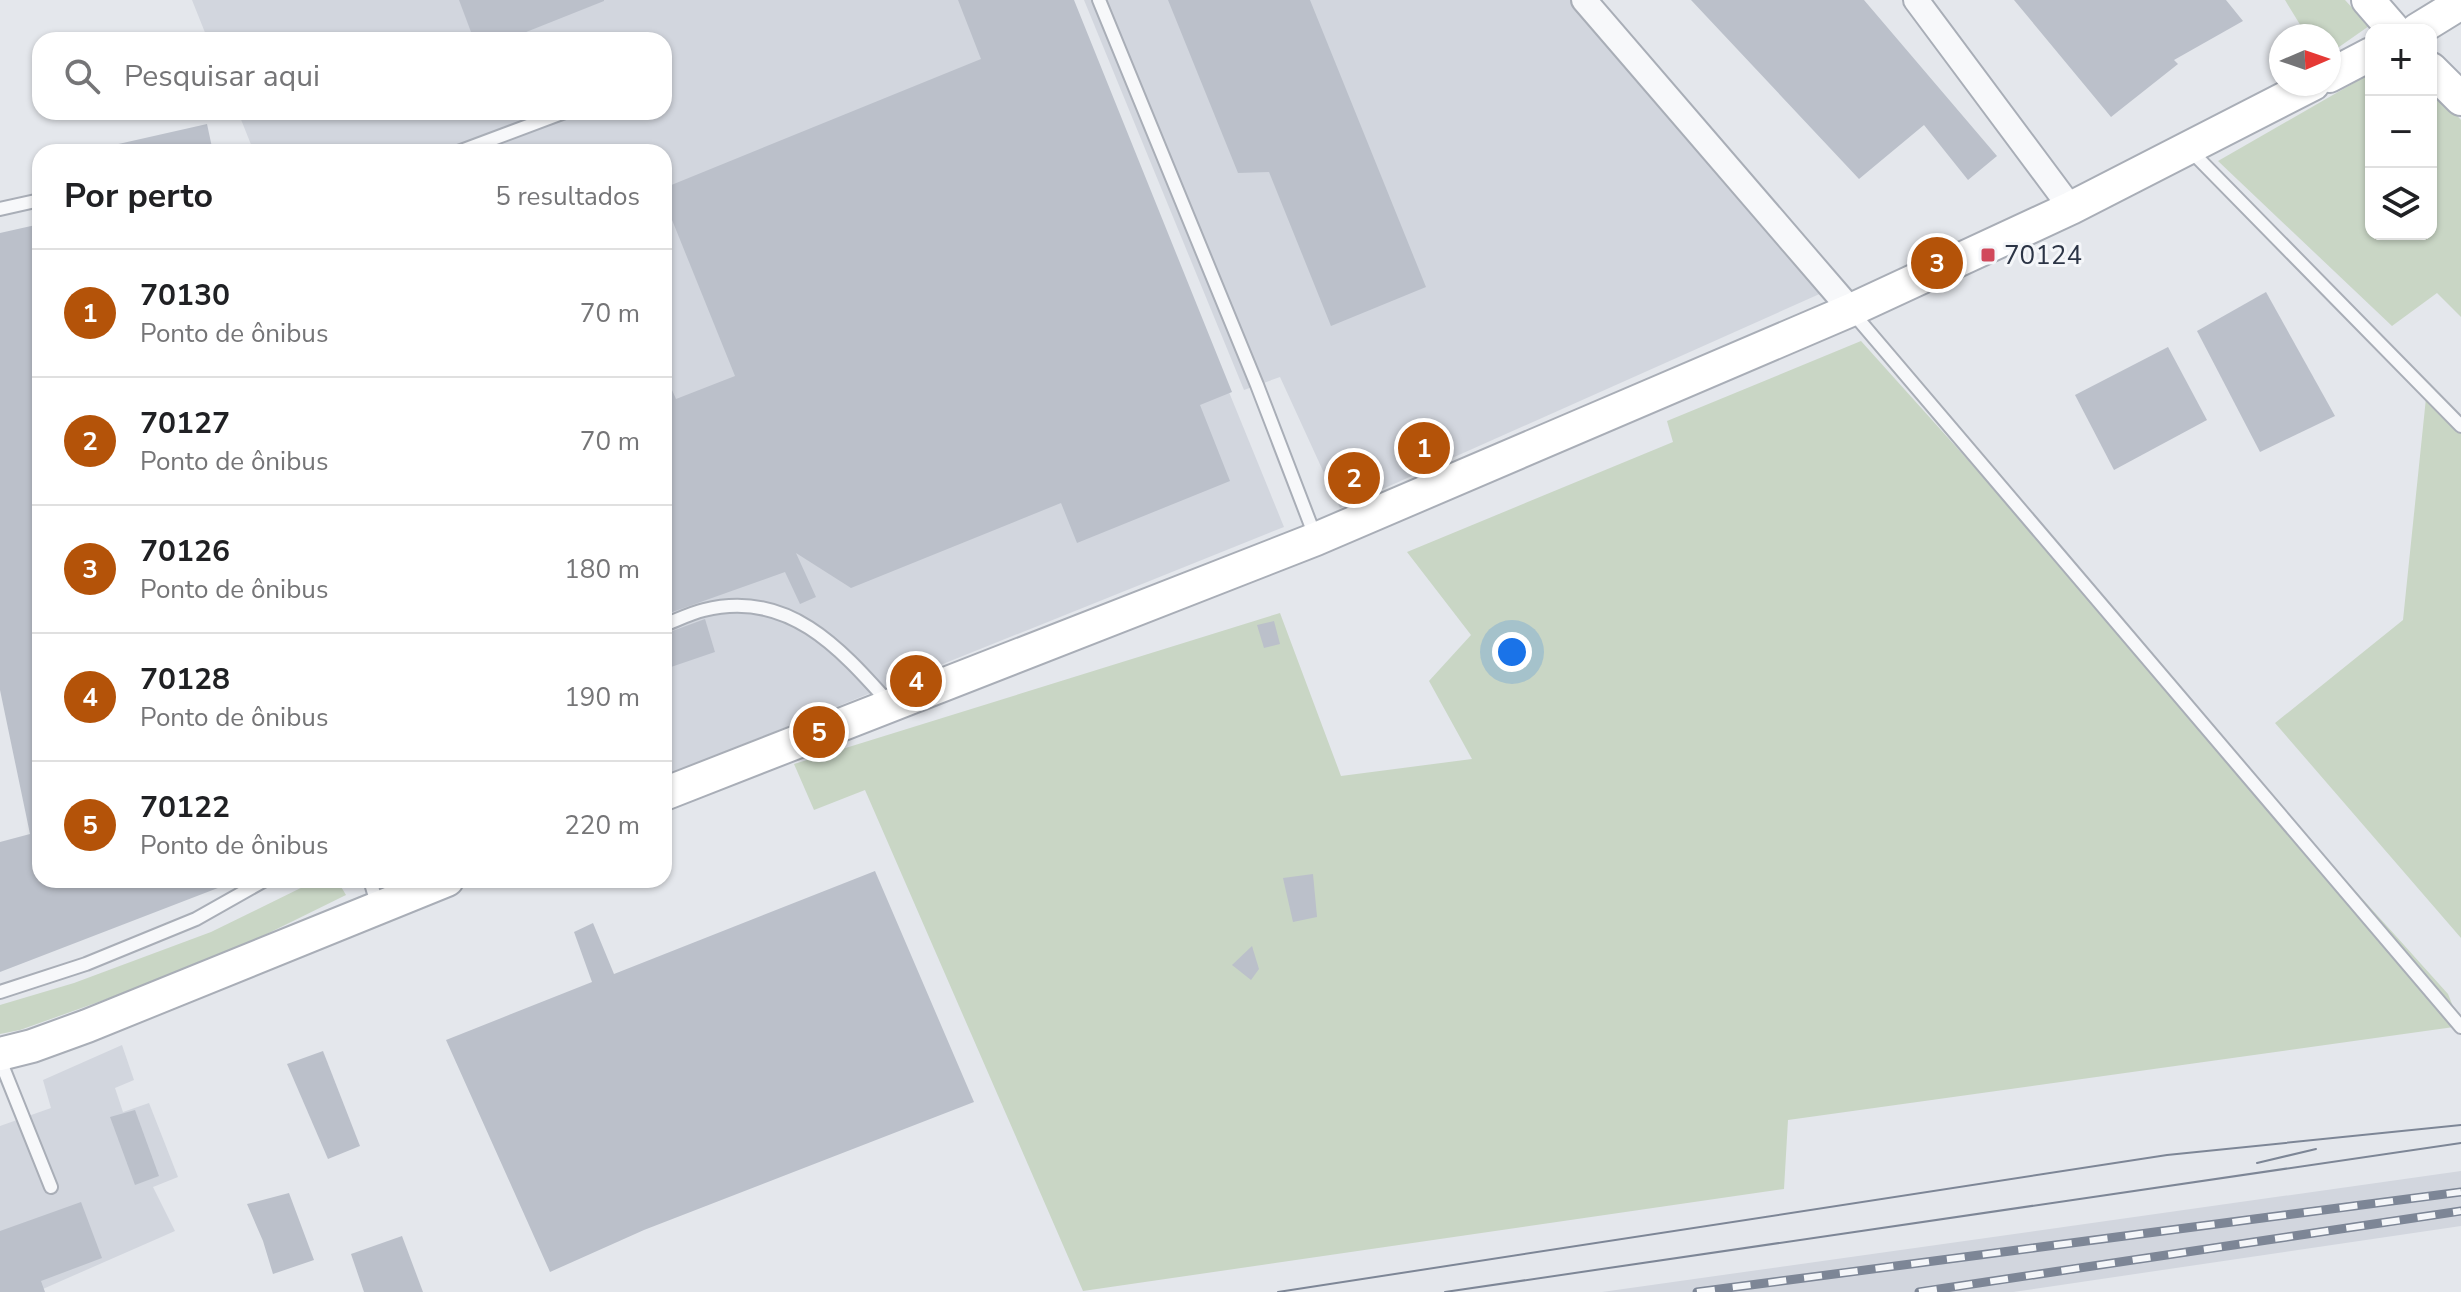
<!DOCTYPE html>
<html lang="pt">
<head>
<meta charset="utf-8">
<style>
	:root { --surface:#fff; --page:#f6f6f6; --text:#202124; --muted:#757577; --line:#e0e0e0; --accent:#b45309 }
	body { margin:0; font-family:"Nunito Sans",sans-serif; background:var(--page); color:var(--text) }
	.controls { position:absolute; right:24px; top:24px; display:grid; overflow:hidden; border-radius:16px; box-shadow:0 2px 6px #0004 }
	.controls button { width:72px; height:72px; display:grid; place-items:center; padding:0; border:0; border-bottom:2px solid var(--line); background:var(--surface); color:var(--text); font:40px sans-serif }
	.compass { position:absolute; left:2269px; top:24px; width:72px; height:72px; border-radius:50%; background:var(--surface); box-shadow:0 2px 6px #0004; rotate:88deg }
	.you { position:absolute; left:1512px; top:652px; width:28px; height:28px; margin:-20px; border:6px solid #fff; border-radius:50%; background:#1a73e8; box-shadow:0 0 0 12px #1a73e833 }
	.badge { display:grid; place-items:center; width:52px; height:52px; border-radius:50%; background:var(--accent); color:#fff; font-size:26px; font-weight:700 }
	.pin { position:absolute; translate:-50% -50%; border:4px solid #fff; box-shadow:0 2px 8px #0006 }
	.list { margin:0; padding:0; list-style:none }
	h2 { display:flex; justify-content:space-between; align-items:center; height:104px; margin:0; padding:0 32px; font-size:34px }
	h2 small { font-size:26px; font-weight:400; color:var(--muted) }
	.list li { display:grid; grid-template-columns:52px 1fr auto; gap:24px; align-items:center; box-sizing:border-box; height:128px; padding:0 32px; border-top:2px solid var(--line) }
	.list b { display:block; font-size:30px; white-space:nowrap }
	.list p { margin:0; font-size:26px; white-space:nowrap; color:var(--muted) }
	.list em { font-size:26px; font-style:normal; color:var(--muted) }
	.icon { flex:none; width:44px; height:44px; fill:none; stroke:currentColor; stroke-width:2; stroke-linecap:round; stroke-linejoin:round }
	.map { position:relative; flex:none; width:2461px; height:1292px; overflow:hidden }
	.search { position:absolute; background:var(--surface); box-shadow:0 2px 6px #0004; left:32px; top:32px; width:640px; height:88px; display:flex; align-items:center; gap:20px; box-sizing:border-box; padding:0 28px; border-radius:24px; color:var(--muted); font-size:30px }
	.panel { position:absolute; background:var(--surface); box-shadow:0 2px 6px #0004; left:32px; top:144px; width:640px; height:744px; border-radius:24px }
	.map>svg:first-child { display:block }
</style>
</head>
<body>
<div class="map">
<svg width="2461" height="1292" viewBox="0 0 2461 1292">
	<rect width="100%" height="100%" fill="#e4e7ec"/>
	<g fill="#d2d6de">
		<path d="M 192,0 L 1069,0 L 1284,527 L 664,776 L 664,152 L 254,152 L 238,112 L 664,112 L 664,40 L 208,40 Z"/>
		<path d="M 1084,0 L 1580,0 L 1833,288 L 1340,508 L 1280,377 L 1244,390 Z"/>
		<path d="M 122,1045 L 134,1080 L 115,1088 L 123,1112 L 149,1103 L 178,1177 L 153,1187 L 175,1231 L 36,1292 L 0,1292 L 0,1126 L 51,1108 L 43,1080 Z"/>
		<path d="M 2461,1171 L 2461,1226 L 2013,1292 L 1602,1292 Z"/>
	</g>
	<g fill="#c9d6c5">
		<path d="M 2285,0 L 2345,0 L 2369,26 L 2329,54 L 2329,36 L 2307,36 Z"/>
		<path d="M 2371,73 L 2371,234 L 2431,234 L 2431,87 L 2461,120 L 2461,317 L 2437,293 L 2392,326 L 2218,161 Z"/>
		<path d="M 1861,341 L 2448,994 L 2461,1026 L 1788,1120 L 1784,1189 L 1083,1291 L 865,790 L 814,810 L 794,764 L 1280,613 L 1341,776 L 1472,759 L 1429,681 L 1471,635 L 1407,552 L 1673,442 L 1667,421 Z"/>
		<path d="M 2426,398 L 2461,434 L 2461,938 L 2275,723 L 2403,620 Z"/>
		<path d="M 317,880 L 337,880 L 346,895 L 234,950 L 118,995 L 20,1030 L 0,1034 L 0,1005 L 74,983 L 211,932 Z"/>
	</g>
	<g fill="#bbc0ca">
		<path d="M 459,0 L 604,0 L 604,1 L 506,40 L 474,40 Z"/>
		<path d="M 958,0 L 1074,0 L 1232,392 L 1200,405 L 1230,481 L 1077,543 L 1061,503 L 851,588 L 796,553 L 816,597 L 800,604 L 785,572 L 664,615 L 664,372 L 676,399 L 735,376 L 664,200 L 664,188 L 981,59 Z"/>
		<path d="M 1168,0 L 1310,0 L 1426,287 L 1331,326 L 1269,172 L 1238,173 Z"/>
		<path d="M 1691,0 L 1864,0 L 1997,156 L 1968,180 L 1924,125 L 1859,179 Z"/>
		<path d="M 2014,0 L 2226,0 L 2243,21 L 2174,60 L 2178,64 L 2111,117 Z"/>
		<path d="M 207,124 L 213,152 L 115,152 L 114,145 Z"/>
		<path d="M 40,224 L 40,880 L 236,881 L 0,972 L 0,842 L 30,834 L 0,690 L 0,233 Z"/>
		<path d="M 2266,292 L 2335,416 L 2260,452 L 2197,331 Z"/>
		<path d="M 2168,347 L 2207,420 L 2114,470 L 2075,395 Z"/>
		<path d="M 705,619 L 715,652 L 671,667 L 664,645 L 664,634 Z"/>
		<path d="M 1274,621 L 1280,644 L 1264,648 L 1257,625 Z"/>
		<path d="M 875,871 L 974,1102 L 644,1230 L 550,1272 L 446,1040 L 592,982 L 574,932 L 593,923 L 614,974 Z"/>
		<path d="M 1313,874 L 1317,917 L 1293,922 L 1283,878 Z"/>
		<path d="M 1252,946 L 1259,969 L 1251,980 L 1232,965 Z"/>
		<path d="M 323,1051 L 360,1146 L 328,1159 L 287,1064 Z"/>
		<path d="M 135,1110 L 159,1176 L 135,1185 L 110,1117 Z"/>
		<path d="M 289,1193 L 314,1260 L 273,1274 L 263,1241 L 247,1204 Z"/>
		<path d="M 81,1202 L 102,1258 L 41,1281 L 45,1292 L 0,1292 L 0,1231 Z"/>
		<path d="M 402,1236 L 423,1292 L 364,1292 L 351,1254 Z"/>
	</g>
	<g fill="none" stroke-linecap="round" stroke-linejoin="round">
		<g stroke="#a9aeb7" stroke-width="16">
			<g id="lane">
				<path d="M 1099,0 L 1257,385 L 1315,536"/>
				<path d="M 2189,149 L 2461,426"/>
				<path d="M 458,152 L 565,112"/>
				<path d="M 0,209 L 40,200"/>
				<path d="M 1853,313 L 2461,1027"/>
				<path d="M 664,625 C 677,620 691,613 704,610 C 788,589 840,648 890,704"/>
				<path d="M 370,880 L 378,907"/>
				<path d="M 0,992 L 86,964 L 196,919 L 265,880"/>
				<path d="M 0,1060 L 51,1187"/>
			</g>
		</g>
		<g stroke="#a9aeb7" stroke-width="28">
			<g id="street">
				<path d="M 1584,0 L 1851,310"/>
				<path d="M 1916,0 L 2071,208"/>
			</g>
		</g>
		<g stroke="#a9aeb7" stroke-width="36">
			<g id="secondary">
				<path d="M 2368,0 L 2394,30"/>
				<path d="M 2417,30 L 2461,3"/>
				<path d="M 2431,69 L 2461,99"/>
				<path d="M 2329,76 L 2371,54"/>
				<path d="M 664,794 L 1316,539 L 1851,310 L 2071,208 L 2313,84"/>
				<path d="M 0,1054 L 32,1046 L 87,1026 L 447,880"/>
			</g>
		</g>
		<use href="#lane" stroke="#f7f8fa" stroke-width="12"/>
		<use href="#street" stroke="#f7f8fa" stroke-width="24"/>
		<use href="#secondary" stroke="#fff" stroke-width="32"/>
		<g stroke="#7d8696" stroke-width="2">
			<path d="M 2257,1163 L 2316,1149"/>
			<path d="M 1278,1292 L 2167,1155 L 2461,1125"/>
			<path d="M 1445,1292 L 2461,1143"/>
		</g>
		<g stroke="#7d8696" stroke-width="9">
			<g id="rail">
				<path d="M 1697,1292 L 2461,1192"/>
				<path d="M 1919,1292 L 2461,1211"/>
			</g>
		</g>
		<use href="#rail" stroke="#f4f6f9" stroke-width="6" stroke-dasharray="18" stroke-linecap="butt"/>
	</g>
	<rect fill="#d1495b" stroke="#f4f6f9" stroke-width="3" x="1980" y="247" width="16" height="16" rx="4"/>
	<g text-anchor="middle" stroke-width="6" stroke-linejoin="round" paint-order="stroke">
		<g font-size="26" fill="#2b3445" stroke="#f4f6f9" text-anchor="start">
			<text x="2004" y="264">70124</text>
		</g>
	</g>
</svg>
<div class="controls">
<button>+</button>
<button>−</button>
<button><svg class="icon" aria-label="layers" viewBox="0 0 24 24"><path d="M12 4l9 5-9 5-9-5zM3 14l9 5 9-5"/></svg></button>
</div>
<svg class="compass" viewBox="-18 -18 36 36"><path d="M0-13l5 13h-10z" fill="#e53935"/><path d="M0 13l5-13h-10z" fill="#757577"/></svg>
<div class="you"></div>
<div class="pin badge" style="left:1424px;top:448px">1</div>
<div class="pin badge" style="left:1354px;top:478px">2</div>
<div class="pin badge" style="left:1937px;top:263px">3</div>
<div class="pin badge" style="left:916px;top:681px">4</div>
<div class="pin badge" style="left:819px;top:732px">5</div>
<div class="search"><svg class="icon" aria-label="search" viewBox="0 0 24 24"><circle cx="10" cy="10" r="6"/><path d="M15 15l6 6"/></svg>Pesquisar aqui</div>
<section class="panel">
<h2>Por perto<small>5 resultados</small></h2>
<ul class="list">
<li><span class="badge">1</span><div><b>70130</b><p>Ponto de ônibus</p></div><em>70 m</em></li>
<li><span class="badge">2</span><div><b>70127</b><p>Ponto de ônibus</p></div><em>70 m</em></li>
<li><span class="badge">3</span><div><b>70126</b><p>Ponto de ônibus</p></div><em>180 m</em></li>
<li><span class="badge">4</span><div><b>70128</b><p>Ponto de ônibus</p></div><em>190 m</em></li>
<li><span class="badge">5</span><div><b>70122</b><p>Ponto de ônibus</p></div><em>220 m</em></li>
</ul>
</section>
</div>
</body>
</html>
